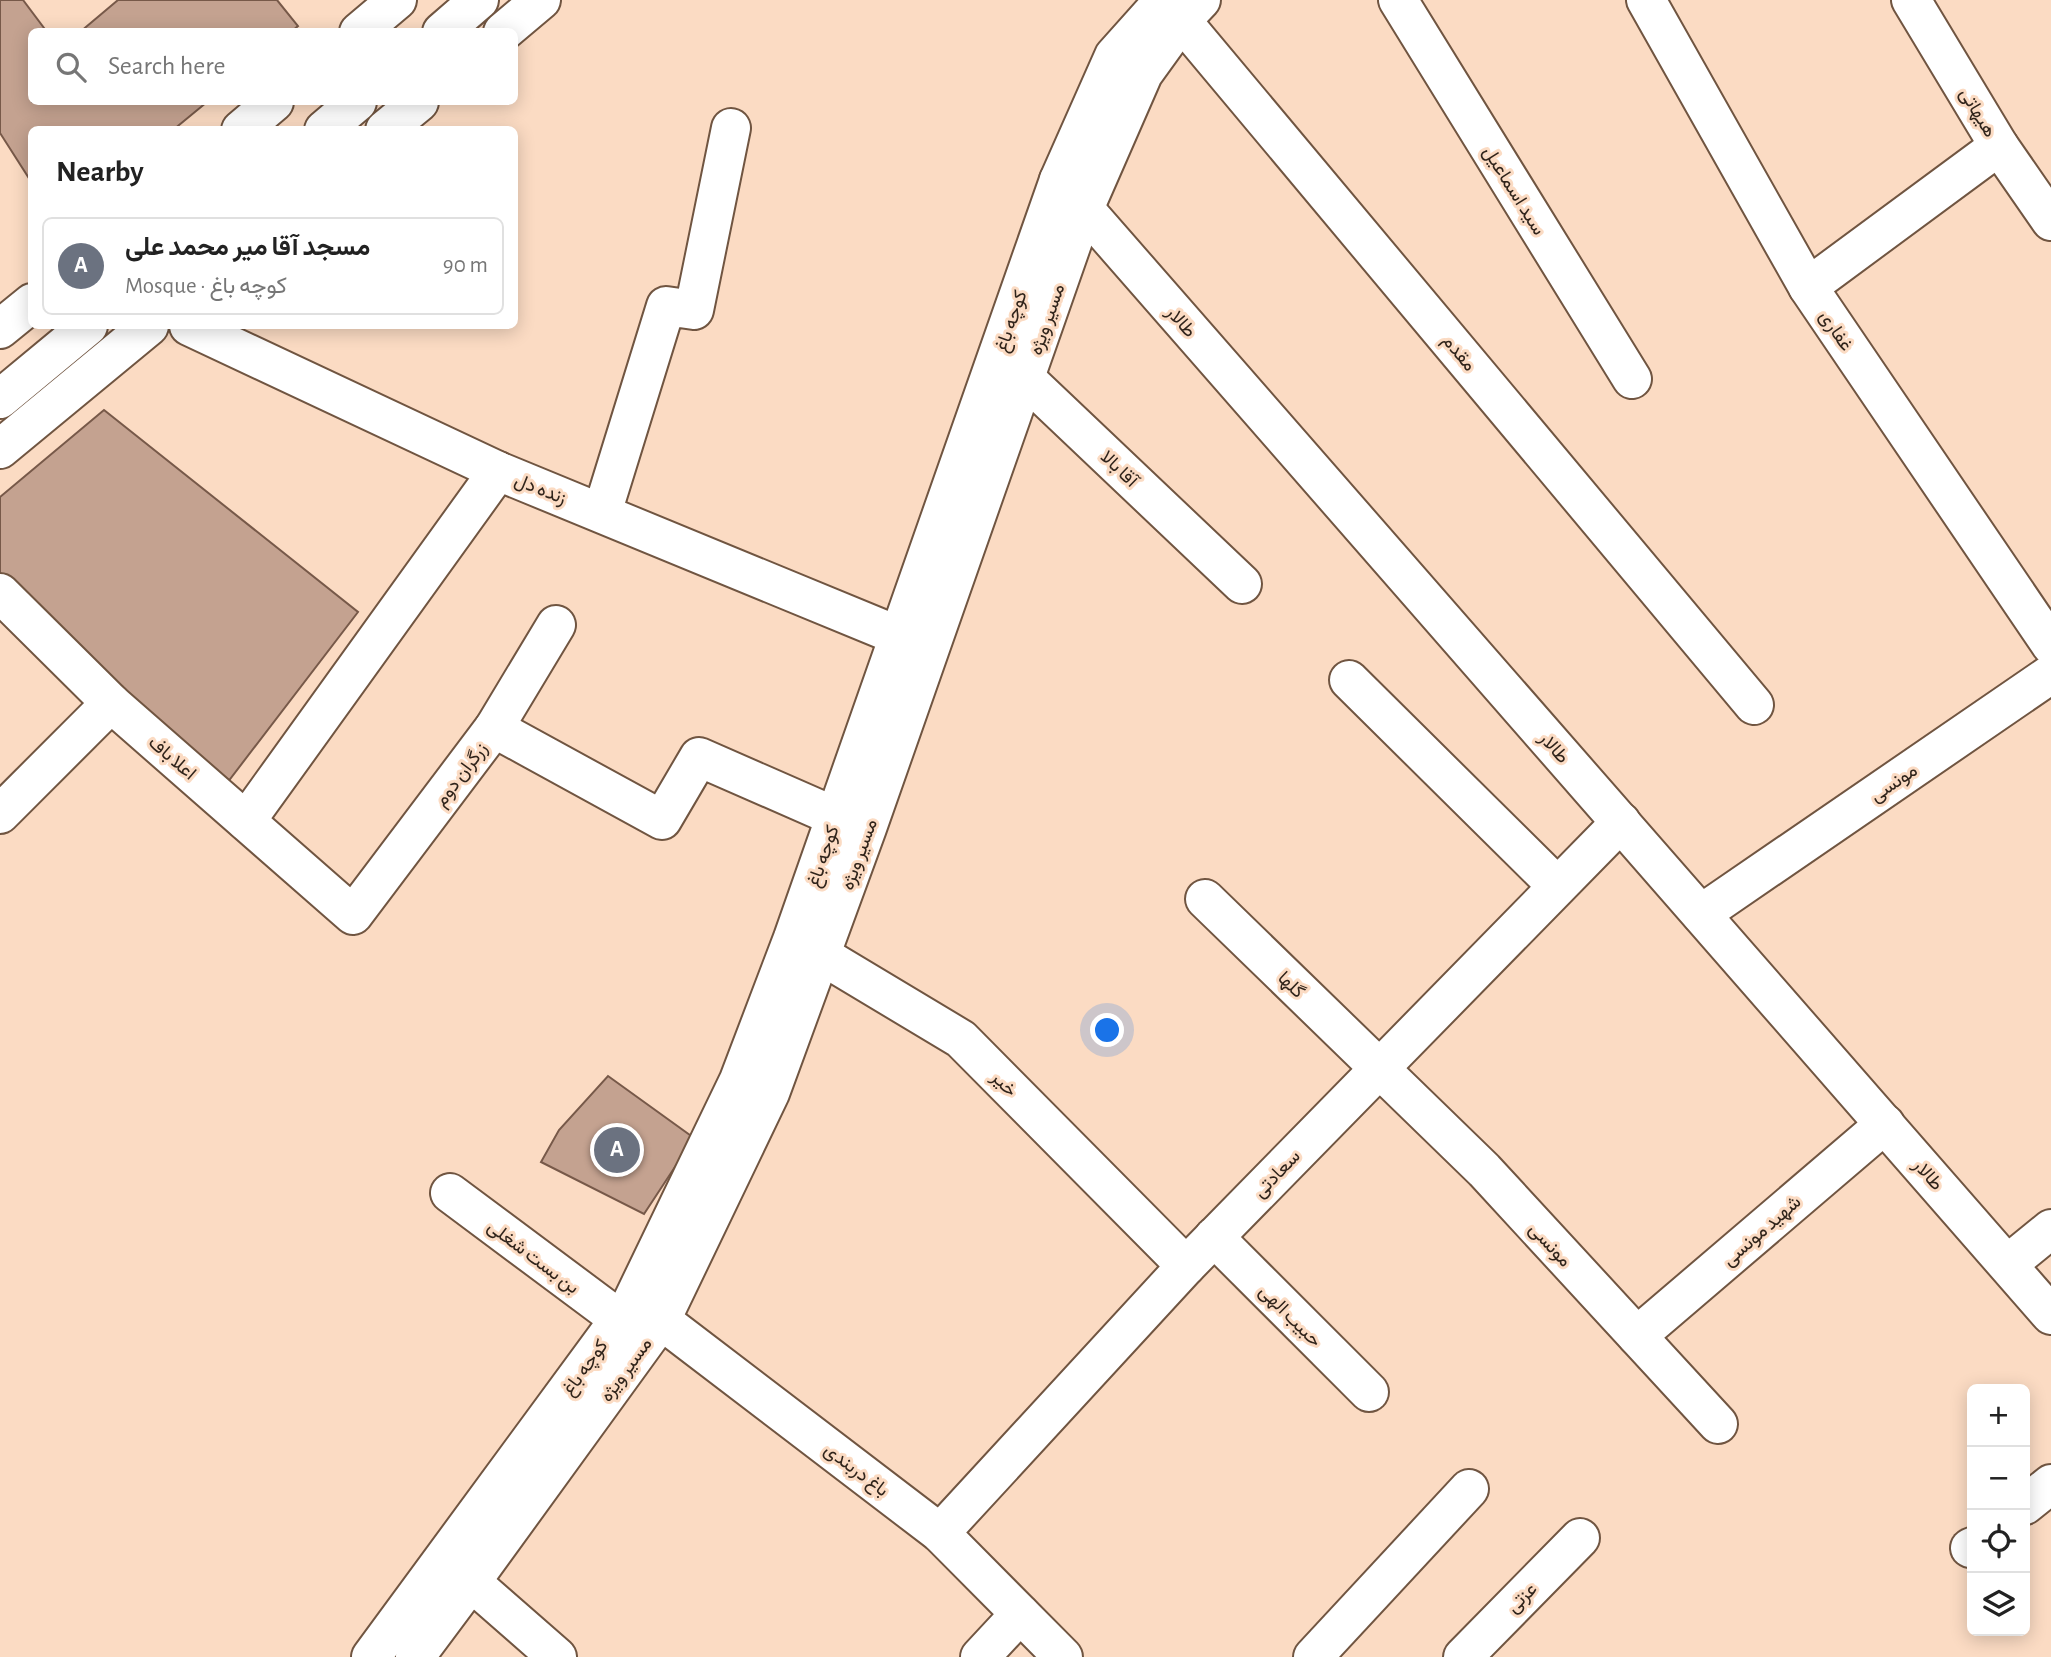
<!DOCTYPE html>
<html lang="en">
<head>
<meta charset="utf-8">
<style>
	:root { --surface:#fff; --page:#f6f6f6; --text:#222; --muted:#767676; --line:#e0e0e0; --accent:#ea580c }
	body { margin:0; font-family:"Alegreya Sans",Vazirmatn,sans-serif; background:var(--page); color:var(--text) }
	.controls { position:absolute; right:21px; bottom:21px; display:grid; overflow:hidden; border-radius:10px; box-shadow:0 4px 18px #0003 }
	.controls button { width:63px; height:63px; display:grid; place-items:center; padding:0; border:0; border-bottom:2px solid var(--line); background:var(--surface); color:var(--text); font:35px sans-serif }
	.you { position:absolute; left:1108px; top:1031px; width:24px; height:24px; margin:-18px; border:5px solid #fff; border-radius:50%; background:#1a73e8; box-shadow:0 0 0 10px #1a73e833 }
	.badge { display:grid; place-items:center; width:46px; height:46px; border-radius:50%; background:var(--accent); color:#fff; font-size:23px; font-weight:700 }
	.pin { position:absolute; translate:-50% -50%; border:4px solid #fff; box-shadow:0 2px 7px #0006 }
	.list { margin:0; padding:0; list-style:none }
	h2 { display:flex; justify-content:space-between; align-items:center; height:91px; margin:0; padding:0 28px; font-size:30px }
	h2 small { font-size:23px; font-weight:400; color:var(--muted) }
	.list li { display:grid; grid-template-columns:46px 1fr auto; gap:21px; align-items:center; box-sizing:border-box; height:98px; margin:0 14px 14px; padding:0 14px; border:2px solid var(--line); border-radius:10px }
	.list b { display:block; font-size:26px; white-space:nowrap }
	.list p { margin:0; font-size:23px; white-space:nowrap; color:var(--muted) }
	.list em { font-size:23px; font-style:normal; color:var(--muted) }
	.icon { flex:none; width:38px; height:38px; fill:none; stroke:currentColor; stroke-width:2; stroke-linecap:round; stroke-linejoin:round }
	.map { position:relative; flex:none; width:2051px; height:1657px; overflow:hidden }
	.search { position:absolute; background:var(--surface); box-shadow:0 4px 18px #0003; left:28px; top:28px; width:490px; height:77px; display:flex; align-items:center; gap:18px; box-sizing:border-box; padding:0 24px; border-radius:10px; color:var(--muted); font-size:26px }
	.panel { position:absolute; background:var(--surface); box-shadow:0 4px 18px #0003; left:28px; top:126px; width:490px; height:203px; border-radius:10px }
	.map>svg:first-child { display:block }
</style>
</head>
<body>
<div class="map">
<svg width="2051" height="1657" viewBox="0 0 2051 1657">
	<rect width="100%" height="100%" fill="#fbdbc3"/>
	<g fill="#c4a290" stroke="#775949" stroke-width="2">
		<path d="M 0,0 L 23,0 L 47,32 L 32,32 L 32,102 L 207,102 L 173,130 L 32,130 L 32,183 L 0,133 Z"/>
		<path d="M 118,0 L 277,0 L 298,26 L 291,32 L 80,32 Z"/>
		<path d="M 104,410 L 358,612 L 224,787 L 0,573 L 0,497 Z"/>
		<path d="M 608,1076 L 694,1138 L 644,1214 L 541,1162 L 559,1130 Z"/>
	</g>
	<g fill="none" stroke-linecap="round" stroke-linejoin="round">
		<g stroke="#705541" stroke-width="42">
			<g id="minor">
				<path d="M 1398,0 L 1632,379"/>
				<path d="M 1646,0 L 1808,287 L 2051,645"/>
				<path d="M 1911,0 L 1999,146 L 2051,221"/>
				<path d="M 1165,1 L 1754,705"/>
				<path d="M 442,32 L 479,0"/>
				<path d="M 324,130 L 357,102"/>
				<path d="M 1808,287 L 1999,146"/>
				<path d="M 189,326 L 498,471 L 899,636"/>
				<path d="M 1007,361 L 1242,584"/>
				<path d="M 0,399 L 88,326"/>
				<path d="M 602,513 L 666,306 L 694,310 L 731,128"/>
				<path d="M 0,593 L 111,703 L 353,915 L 494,728 L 556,625"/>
				<path d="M 1349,680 L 1557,886"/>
				<path d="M 494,728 L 662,820 L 699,757 L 836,817"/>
				<path d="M 0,814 L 111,703"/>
				<path d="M 246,821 L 498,471"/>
				<path d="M 1205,899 L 1484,1170 L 1718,1424"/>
				<path d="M 1701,914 L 2051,674"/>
				<path d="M 801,943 L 961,1039 L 1186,1266"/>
				<path d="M 450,1193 L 619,1319"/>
				<path d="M 1214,1237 L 1369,1392"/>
				<path d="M 2008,1264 L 2051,1229"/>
				<path d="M 640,1307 L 661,1320 L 940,1533 L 1063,1657"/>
				<path d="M 1637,1336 L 1885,1124"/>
				<path d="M 2025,1505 L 2051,1484"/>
				<path d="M 940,1533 L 1186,1266 L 1621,822"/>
				<path d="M 1970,1548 L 1972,1547"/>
				<path d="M 453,1566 L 557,1657"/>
				<path d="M 415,1657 L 471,1582 L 661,1320 L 770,1093 L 867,828 L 1084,209 L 1143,74 L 1182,20 L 1201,0"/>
				<path d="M 980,1657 L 1020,1614"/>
				<path d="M 1313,1657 L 1469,1489"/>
				<path d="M 1463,1657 L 1580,1538"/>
			</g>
		</g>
		<g stroke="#705541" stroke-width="42">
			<g id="major">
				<path d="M 359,32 L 397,0"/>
				<path d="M 503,32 L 541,0"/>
				<path d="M 241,130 L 274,102"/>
				<path d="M 385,130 L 419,102"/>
				<path d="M 1059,180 L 2051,1315"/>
				<path d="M 0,329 L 32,303"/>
				<path d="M 0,449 L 149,326"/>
				<path d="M 371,1657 L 632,1302 L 739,1080 L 793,938 L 1059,180 L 1114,56 L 1164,0"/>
			</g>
		</g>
		<use href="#minor" stroke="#fff" stroke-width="38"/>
		<use href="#major" stroke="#fff" stroke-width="38"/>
	</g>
	<g text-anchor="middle" stroke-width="6" stroke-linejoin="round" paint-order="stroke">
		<g font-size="19" fill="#30241b" stroke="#fbdbc3">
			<text transform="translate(1979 112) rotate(59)" y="7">هیهاتی</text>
			<text transform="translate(1515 190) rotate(58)" y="7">سید اسماعیل</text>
			<text transform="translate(1046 319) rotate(-71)" y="7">مسیر ویژه</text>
			<text transform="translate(1010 321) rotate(-71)" y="7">کوچه باغ</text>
			<text transform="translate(1182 321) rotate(49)" y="7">طالار</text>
			<text transform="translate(1837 330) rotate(56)" y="7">غفاری</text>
			<text transform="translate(1460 352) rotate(50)" y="7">مقدم</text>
			<text transform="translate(1120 468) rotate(44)" y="7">آقا بالا</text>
			<text transform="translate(541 488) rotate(22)" y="7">زنده دل</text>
			<text transform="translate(1555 747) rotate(49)" y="7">طالار</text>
			<text transform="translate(173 757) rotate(41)" y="7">اعلا باف</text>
			<text transform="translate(460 774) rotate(-53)" y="7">زرگران دوم</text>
			<text transform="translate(1893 782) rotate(-34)" y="7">مونسی</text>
			<text transform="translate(858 854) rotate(-70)" y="7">مسیر ویژه</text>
			<text transform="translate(822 856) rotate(-71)" y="7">کوچه باغ</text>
			<text transform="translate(1292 984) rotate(44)" y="7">گلها</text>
			<text transform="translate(1005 1083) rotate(45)" y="7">خیر</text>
			<text transform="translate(1276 1173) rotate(-46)" y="7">سعادتی</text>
			<text transform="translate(1929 1174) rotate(49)" y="7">طالار</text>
			<text transform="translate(1761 1230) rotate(-41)" y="7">شهید مونسی</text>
			<text transform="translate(1551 1244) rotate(47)" y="7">مونسی</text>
			<text transform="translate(534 1256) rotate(37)" y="7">بن بست شغلی</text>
			<text transform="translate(1291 1315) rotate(45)" y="7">حبیب الهی</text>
			<text transform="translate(584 1367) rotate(-54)" y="7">کوچه باغ</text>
			<text transform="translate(625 1369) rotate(-54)" y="7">مسیر ویژه</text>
			<text transform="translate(857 1469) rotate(37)" y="7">باغ دربندی</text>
			<text transform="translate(1521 1597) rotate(-45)" y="7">عزتی</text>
		</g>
	</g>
</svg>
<div class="controls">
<button>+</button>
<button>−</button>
<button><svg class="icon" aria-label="locate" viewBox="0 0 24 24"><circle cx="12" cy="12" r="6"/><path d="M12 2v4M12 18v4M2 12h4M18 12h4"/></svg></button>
<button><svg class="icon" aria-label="layers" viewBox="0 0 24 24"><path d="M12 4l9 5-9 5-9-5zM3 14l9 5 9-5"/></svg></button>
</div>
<div class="you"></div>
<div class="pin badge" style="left:617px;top:1150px;background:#6b7280">A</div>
<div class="search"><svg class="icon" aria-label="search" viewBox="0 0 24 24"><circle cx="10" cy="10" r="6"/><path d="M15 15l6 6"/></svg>Search here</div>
<section class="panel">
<h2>Nearby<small></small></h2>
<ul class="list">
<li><span class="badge" style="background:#6b7280">A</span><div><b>مسجد آقا میر محمد علی</b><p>Mosque · کوچه باغ</p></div><em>90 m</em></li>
</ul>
</section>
</div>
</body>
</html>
